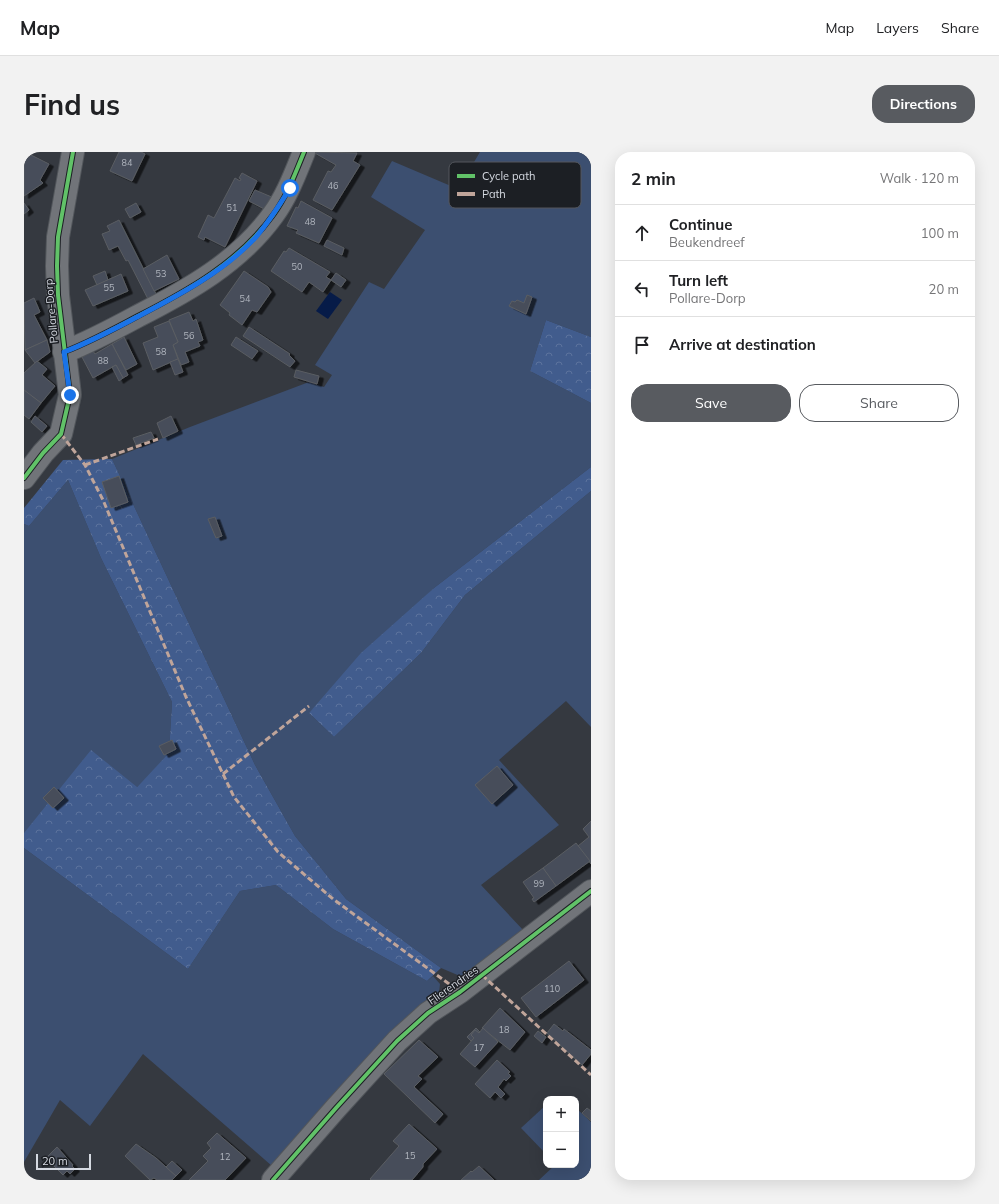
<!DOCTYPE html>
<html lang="en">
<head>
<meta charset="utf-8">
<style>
	:root { --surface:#fff; --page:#f2f2f2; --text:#202124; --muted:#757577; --line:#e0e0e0; --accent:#585b60 }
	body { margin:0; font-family:Mulish,sans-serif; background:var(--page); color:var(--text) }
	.controls { position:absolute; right:12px; bottom:12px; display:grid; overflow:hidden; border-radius:8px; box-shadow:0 4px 16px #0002 }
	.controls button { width:36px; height:36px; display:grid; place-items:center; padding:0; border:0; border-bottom:1px solid var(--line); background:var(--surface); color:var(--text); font:20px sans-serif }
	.scale { position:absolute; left:12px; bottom:10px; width:55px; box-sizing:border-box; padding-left:4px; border:2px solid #d5d9e1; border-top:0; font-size:11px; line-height:14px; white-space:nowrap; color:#d5d9e1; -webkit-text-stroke:3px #1c1f24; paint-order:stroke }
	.stop { position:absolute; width:12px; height:12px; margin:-9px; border:3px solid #1a73e8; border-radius:50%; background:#fff }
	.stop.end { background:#1a73e8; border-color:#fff; box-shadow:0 1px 4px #0008 }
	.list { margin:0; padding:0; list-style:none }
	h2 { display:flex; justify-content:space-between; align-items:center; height:52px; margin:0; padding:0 16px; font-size:17px }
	h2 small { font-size:13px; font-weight:400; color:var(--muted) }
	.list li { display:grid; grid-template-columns:26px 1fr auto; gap:12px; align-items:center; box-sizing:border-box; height:56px; padding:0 16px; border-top:1px solid var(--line) }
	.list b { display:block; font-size:15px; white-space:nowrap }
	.list p { margin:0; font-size:13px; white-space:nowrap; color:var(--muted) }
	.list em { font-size:13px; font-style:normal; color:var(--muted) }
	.actions { display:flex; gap:8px; padding:12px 16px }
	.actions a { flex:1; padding:9px 0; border:1px solid var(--accent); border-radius:16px; text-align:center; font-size:14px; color:var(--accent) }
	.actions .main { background:var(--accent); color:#fff }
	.icon { flex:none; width:22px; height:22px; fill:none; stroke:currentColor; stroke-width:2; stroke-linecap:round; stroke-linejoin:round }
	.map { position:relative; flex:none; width:567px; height:1028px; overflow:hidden; border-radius:16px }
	header { display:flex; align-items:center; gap:24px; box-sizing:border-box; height:56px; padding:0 20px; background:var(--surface); border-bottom:1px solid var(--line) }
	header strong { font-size:19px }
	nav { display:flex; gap:22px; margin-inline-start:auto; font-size:14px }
	.intro { display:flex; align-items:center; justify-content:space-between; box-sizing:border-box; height:96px; padding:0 24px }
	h1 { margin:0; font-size:28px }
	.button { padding:10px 18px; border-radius:16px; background:var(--accent); color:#fff; font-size:14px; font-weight:700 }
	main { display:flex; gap:24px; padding:0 24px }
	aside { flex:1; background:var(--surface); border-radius:16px; box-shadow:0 4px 16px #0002 }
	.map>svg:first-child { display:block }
</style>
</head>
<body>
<header>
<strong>Map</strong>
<nav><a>Map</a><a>Layers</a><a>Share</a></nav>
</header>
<div class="intro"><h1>Find us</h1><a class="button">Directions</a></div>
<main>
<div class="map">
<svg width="567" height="1028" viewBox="0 0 567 1028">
	<defs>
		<pattern id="forest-crowns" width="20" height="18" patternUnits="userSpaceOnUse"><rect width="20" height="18" fill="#415c8d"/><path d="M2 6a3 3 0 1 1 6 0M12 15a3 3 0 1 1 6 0" fill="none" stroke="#5c739d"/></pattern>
		<filter id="shadow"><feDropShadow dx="4.5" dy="2.5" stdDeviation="0" flood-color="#0009"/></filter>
	</defs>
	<rect width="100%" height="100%" fill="#353940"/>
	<g fill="#3c4f70">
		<path d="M 456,0 L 567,0 L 567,185 L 522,168 L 506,219 L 567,251 L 567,315 L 410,436 L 285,561 L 310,585 L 397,501 L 441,443 L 567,339 L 567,575 L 542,549 L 475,608 L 535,673 L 457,733 L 500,779 L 447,823 L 436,824 L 417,816 L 322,747 L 271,684 L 231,613 L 88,307 L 166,275 L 285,230 L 300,235 L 308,223 L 291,213 L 345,130 L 360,137 L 401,78 L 347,45 L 368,9 L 434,37 Z"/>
		<path d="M 44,328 L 77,406 L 148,550 L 145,602 L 113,635 L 0,681 L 0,372 L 5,374 Z"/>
		<path d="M 0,696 L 164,817 L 216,739 L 252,733 L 309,777 L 403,829 L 409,824 L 416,832 L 415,841 L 248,1014 L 119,902 L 66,974 L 36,948 L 0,1010 Z"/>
		<path d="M 522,953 L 522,1002 L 497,976 Z"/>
		<path d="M 552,956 L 567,970 L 567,1028 L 515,1028 L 531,1013 L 552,1013 Z"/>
	</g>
	<g fill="url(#forest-crowns)">
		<path d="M 522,168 L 567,185 L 567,251 L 506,219 Z"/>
		<path d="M 88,307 L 231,613 L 271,684 L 322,747 L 417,816 L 403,829 L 309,777 L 252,733 L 216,739 L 164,817 L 0,696 L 0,681 L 67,598 L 113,635 L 145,601 L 148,550 L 77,406 L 44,328 L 5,374 L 0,372 L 0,356 L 39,308 Z"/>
		<path d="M 567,315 L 567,339 L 441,443 L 397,501 L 310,585 L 285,561 L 337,501 L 410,436 Z"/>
	</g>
	<path fill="#061b48" d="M 306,140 L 318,148 L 304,167 L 292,159 Z"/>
	<g fill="#464d5a" stroke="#5a5d62" filter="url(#shadow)">
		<path d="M 95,0 L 117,0 L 121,2 L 108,29 L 86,19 Z"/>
		<path d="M 289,0 L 333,1 L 329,9 L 336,13 L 308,58 L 289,48 L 304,19 L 307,20 L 312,13 Z"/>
		<path d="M 7,3 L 25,12 L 16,28 L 19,31 L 0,44 L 0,8 Z"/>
		<path d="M 218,21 L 233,29 L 201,95 L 181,85 L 180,88 L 174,85 L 184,63 L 190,66 L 211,26 L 216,29 L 217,27 L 215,26 Z"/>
		<path d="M 231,38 L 250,46 L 244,59 L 225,49 Z"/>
		<path d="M 277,49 L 308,66 L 295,91 L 272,81 L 274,78 L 263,74 L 272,55 L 274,56 Z"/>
		<path d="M 0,51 L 5,58 L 0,62 Z"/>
		<path d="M 112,51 L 117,60 L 106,66 L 101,57 Z"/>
		<path d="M 95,68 L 133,144 L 125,149 L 104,108 L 102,109 L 94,94 L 85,98 L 78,82 L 86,79 L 83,74 Z"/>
		<path d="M 303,88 L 320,96 L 318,103 L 300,94 Z"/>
		<path d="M 265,96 L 306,120 L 302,125 L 307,128 L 299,140 L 285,130 L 278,140 L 247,119 L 260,99 L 262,100 Z"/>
		<path d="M 143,103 L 155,127 L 130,139 L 119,117 Z"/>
		<path d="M 81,119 L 84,128 L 73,133 L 69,124 Z"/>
		<path d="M 220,119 L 244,135 L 247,140 L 233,160 L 228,158 L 218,173 L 205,163 L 206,161 L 196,153 Z"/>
		<path d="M 312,121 L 322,128 L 317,135 L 307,128 Z"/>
		<path d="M 97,122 L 104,139 L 69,154 L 61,138 Z"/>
		<path d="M 503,143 L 508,145 L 502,162 L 485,154 L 488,149 L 491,150 L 493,148 L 500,151 Z"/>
		<path d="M 10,146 L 16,160 L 10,163 L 23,188 L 1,198 L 0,151 Z"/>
		<path d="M 165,160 L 169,169 L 172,167 L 179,188 L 174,190 L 176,194 L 161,200 L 165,210 L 157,213 L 149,193 L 154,190 L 145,168 Z"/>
		<path d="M 145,169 L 154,190 L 149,193 L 154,207 L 129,218 L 119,191 L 134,185 L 130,175 Z"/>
		<path d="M 225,175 L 266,202 L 265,203 L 271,209 L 266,215 L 219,184 Z"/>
		<path d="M 100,185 L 113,212 L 102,218 L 88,192 Z"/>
		<path d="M 212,185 L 234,199 L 228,207 L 207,193 Z"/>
		<path d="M 23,188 L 26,200 L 11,211 L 1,198 Z"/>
		<path d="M 88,192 L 104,223 L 99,226 L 92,213 L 69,226 L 58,205 L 69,199 L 71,202 Z"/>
		<path d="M 154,207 L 159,220 L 151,223 L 146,210 Z"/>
		<path d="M 13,209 L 23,217 L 18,223 L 31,234 L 17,251 L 0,238 L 0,221 Z"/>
		<path d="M 92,213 L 99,226 L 95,229 L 88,215 Z"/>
		<path d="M 272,218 L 295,224 L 293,232 L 270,225 Z"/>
		<path d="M 0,238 L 17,251 L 5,267 L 0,263 Z"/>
		<path d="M 11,264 L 23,274 L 18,280 L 7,270 Z"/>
		<path d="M 147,264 L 154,279 L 139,286 L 133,271 Z"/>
		<path d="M 127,280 L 130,286 L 112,293 L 109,286 Z"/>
		<path d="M 95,324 L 104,350 L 87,356 L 78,330 Z"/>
		<path d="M 191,365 L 198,384 L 192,386 L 184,367 Z"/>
		<path d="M 148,588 L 152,597 L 140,603 L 135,594 Z"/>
		<path d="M 473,614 L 489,633 L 468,652 L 451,633 Z"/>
		<path d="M 30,635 L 40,646 L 29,656 L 19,646 Z"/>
		<path d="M 567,669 L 567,712 L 554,694 L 565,685 L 559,677 Z"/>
		<path d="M 552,691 L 566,709 L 532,734 L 519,716 Z"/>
		<path d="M 519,716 L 532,734 L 510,750 L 508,747 L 510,746 L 499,730 Z"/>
		<path d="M 545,809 L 560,828 L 512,865 L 497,846 Z"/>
		<path d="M 476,856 L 501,880 L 486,898 L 458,876 Z"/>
		<path d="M 530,872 L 539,879 L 540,877 L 567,898 L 567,902 L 558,913 L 523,881 Z"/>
		<path d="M 452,876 L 456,880 L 455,881 L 451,878 L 447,883 L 450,886 L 447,889 L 443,885 Z"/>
		<path d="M 459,876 L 474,890 L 451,915 L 436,902 L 450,886 L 447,883 L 451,878 L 455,881 Z"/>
		<path d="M 514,879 L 522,885 L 518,891 L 510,884 Z"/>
		<path d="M 395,888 L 414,905 L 394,924 L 398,927 L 390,935 L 419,962 L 411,971 L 360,922 Z"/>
		<path d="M 473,908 L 486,920 L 484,921 L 487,924 L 482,929 L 480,927 L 474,935 L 481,942 L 477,946 L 471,940 L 466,946 L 451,932 Z"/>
		<path d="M 563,956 L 567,959 L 567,969 L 558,961 Z"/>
		<path d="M 385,972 L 413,997 L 399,1012 L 399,1015 L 388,1028 L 347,1028 L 346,1027 L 375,994 L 369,989 Z"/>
		<path d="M 193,981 L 222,1006 L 201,1028 L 165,1028 L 184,1009 L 179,1004 L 187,996 L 183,991 Z"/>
		<path d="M 112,992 L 132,1006 L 152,1024 L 148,1028 L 133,1028 L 130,1026 L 126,1028 L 101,1004 Z"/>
		<path d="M 33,995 L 49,1013 L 48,1014 L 51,1017 L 46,1022 L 43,1019 L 39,1023 L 22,1006 Z"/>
		<path d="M 148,1009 L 158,1018 L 152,1024 L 142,1015 Z"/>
		<path d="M 455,1014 L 470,1028 L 437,1028 L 447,1019 L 448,1020 Z"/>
	</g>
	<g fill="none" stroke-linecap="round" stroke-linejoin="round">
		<g stroke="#52565b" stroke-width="24">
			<g id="minor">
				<path d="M 40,200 C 66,190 90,177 114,164 C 165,138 215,110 249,63 C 263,44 271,22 280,0"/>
				<path d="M 249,1028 L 312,956 L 373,889 L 404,861 L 436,840 L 567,739"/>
			</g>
		</g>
		<g stroke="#52565b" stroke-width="24">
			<path id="tertiary" d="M 0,326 L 19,301 L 37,282 L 46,243 L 34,143 L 33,114 L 34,85 L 49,0"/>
		</g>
		<use href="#minor" stroke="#717479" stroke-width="22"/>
		<use href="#tertiary" stroke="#717479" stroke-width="22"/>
		<g stroke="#c0a59a" stroke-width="3" stroke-dasharray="6 3" stroke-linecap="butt">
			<path d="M 37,282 L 61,313 L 79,348 L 162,545 L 210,645 L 254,700 L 309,747 L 436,840"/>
			<path d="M 61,313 L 134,287"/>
			<path d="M 199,622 L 285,554"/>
			<path d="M 458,823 L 567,923"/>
		</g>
		<g stroke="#1c1f24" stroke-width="6">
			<g id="cycleway">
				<path d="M 40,200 C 66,190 90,177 114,164 C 165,138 215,110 249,63 C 263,44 271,22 280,0"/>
				<path d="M 0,326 L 19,301 L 37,282 L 46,243 L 34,143 L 33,114 L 34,85 L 49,0"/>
				<path d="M 249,1028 L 312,956 L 373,889 L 404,861 L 436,840 L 567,739"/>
			</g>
		</g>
		<use href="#cycleway" stroke="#61c268" stroke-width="4"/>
	</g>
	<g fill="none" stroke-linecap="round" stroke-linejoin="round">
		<path stroke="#1a73e8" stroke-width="5" d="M 46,243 L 40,200 C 66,190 90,177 115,164 C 155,143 199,120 231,86 C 244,71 255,54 266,36"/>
	</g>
	<g text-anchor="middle" stroke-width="3" stroke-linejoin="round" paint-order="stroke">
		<g font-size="9" fill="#b1b6bf">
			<text x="103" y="14">84</text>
			<text x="309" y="37">46</text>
			<text x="208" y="59">51</text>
			<text x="286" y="73">48</text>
			<text x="273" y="118">50</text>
			<text x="137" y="125">53</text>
			<text x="85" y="139">55</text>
			<text x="221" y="150">54</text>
			<text x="165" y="187">56</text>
			<text x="137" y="203">58</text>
			<text x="79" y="212">88</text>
			<text x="515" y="735">99</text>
			<text x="528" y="840">110</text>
			<text x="480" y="881">18</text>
			<text x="455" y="899">17</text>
			<text x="386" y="1007">15</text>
			<text x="201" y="1008">12</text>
		</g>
		<g font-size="11" fill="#d5d9e1" stroke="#1c1f24">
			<text transform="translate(27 159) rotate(-95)" y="4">Pollare-Dorp</text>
			<text transform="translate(429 833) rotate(-35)" y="4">Flierendries</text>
		</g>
	</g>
	<rect x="425" y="10" width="132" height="46" rx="6" fill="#1c1f24" stroke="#54575d" stroke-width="1"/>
	<rect x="433" y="22" width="18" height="4" fill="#61c268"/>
	<rect x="433" y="40" width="18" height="4" fill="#c0a59a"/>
	<g font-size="11" fill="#d5d9e1">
		<text x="458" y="28">Cycle path</text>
		<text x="458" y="46">Path</text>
	</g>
</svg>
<div class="controls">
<button>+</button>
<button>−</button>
</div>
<div class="scale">20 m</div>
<div class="stop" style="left:266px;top:36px"></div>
<div class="stop end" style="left:46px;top:243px"></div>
</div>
<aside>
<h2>2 min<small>Walk · 120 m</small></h2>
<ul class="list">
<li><svg class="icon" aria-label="ahead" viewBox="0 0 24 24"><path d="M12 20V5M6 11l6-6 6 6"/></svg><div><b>Continue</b><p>Beukendreef</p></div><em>100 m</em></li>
<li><svg class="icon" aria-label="left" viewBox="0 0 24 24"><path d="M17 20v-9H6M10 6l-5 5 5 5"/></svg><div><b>Turn left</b><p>Pollare-Dorp</p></div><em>20 m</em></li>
<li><svg class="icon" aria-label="arrive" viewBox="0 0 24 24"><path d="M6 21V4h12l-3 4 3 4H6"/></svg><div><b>Arrive at destination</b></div></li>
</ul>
<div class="actions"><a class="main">Save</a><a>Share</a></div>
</aside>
</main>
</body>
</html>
